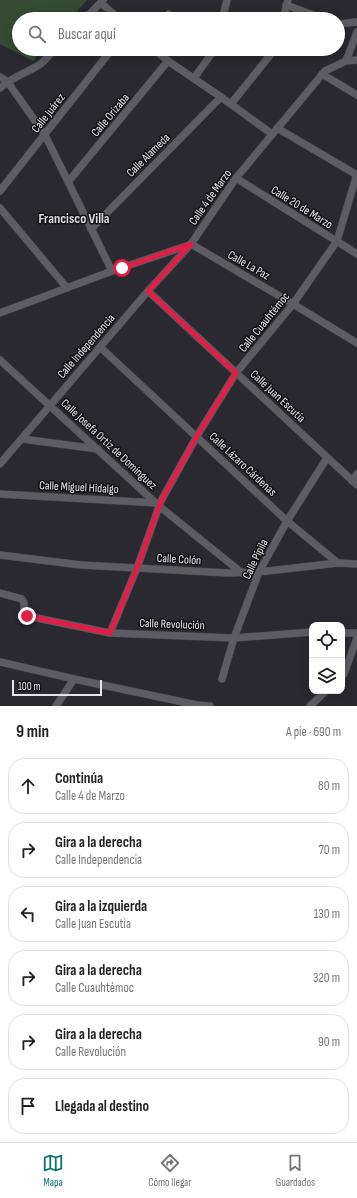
<!DOCTYPE html>
<html lang="es">
<head>
<meta charset="utf-8">
<style>
	:root { --surface:#fff; --page:#f2f2f2; --text:#222; --muted:#767676; --line:#e0e0e0; --accent:#0f766e }
	body { margin:0; font-family:"Sofia Sans Condensed",sans-serif; background:var(--page); color:var(--text) }
	.controls { position:absolute; right:12px; bottom:12px; display:grid; overflow:hidden; border-radius:8px; box-shadow:0 2px 10px #0003 }
	.controls button { width:36px; height:36px; display:grid; place-items:center; padding:0; border:0; border-bottom:1px solid var(--line); background:var(--surface); color:var(--text); font:20px sans-serif }
	.scale { position:absolute; left:12px; bottom:10px; width:90px; box-sizing:border-box; padding-left:4px; border:2px solid #e6e5e9; border-top:0; font-size:11px; line-height:14px; white-space:nowrap; color:#e6e5e9; -webkit-text-stroke:3px #121215; paint-order:stroke }
	.stop { position:absolute; width:12px; height:12px; margin:-9px; border:3px solid #e11d48; border-radius:50%; background:#fff }
	.stop.end { background:#e11d48; border-color:#fff; box-shadow:0 1px 4px #0008 }
	.list { margin:0; padding:0; list-style:none }
	h2 { display:flex; justify-content:space-between; align-items:center; height:52px; margin:0; padding:0 16px; font-size:17px }
	h2 small { font-size:13px; font-weight:400; color:var(--muted) }
	.list li { display:grid; grid-template-columns:26px 1fr auto; gap:12px; align-items:center; box-sizing:border-box; height:56px; margin:0 8px 8px; padding:0 8px; border:1px solid var(--line); border-radius:16px }
	.list b { display:block; font-size:15px; white-space:nowrap }
	.list p { margin:0; font-size:13px; white-space:nowrap; color:var(--muted) }
	.list em { font-size:13px; font-style:normal; color:var(--muted) }
	.icon { flex:none; width:22px; height:22px; fill:none; stroke:currentColor; stroke-width:2; stroke-linecap:round; stroke-linejoin:round }
	.map { position:relative; flex:none; width:357px; height:706px; overflow:hidden }
	.search { position:absolute; background:var(--surface); box-shadow:0 2px 10px #0003; left:12px; right:12px; top:12px; height:44px; display:flex; align-items:center; gap:10px; box-sizing:border-box; padding:0 14px; border-radius:22px; color:var(--muted); font-size:15px }
	.sheet { height:436px; background:var(--surface) }
	nav { display:flex; justify-content:space-around; align-items:center; box-sizing:border-box; height:56px; border-top:1px solid var(--line); background:var(--surface); font-size:11px; color:var(--muted) }
	nav a { display:grid; justify-items:center; gap:2px }
	nav .on { color:var(--accent) }
	.map>svg:first-child { display:block }
</style>
</head>
<body>
<div class="map">
<svg width="357" height="706" viewBox="0 0 357 706">
	<rect width="100%" height="100%" fill="#2a292f"/>
	<path fill="#354b32" d="M 0,0 L 87,0 L 70,19 L 19,19 L 19,49 L 43,49 L 33,61 L 0,44 Z"/>
	<g fill="none" stroke-linecap="round" stroke-linejoin="round">
		<g stroke="#454549" stroke-width="8">
			<g id="street">
				<path d="M 101,3 L 119,19"/>
				<path d="M 286,5 L 324,19"/>
				<path d="M 169,14 L 174,19"/>
				<path d="M 85,19 L 103,0"/>
				<path d="M 222,19 L 227,0"/>
				<path d="M 283,19 L 288,0"/>
				<path d="M 338,24 L 357,22"/>
				<path d="M 154,49 L 168,61 L 221,97 L 272,134"/>
				<path d="M 346,61 L 357,32"/>
				<path d="M 322,74 L 357,95"/>
				<path d="M 0,77 L 7,81 L 45,135 L 112,271"/>
				<path d="M 194,78 L 212,53 L 214,49"/>
				<path d="M 0,88 C 12,77 26,73 39,65 C 45,61 50,54 55,49"/>
				<path d="M 231,104 L 275,49"/>
				<path d="M 277,128 L 357,175"/>
				<path d="M 236,178 L 357,254"/>
				<path d="M 68,182 L 168,61"/>
				<path d="M 0,191 L 112,49"/>
				<path d="M 0,208 L 67,288"/>
				<path d="M 91,229 L 221,97"/>
				<path d="M 191,244 L 293,304 L 357,343"/>
				<path d="M 148,291 L 357,485"/>
				<path d="M 0,313 L 112,271 L 189,245"/>
				<path d="M 100,347 L 287,521 L 338,563"/>
				<path d="M 0,360 L 159,506 L 242,573"/>
				<path d="M 22,439 L 98,449"/>
				<path d="M 0,464 L 148,291 L 191,244 L 236,178 L 325,71 L 346,61 L 357,60"/>
				<path d="M 352,481 L 357,474"/>
				<path d="M 0,494 L 157,503"/>
				<path d="M 0,555 L 81,565 L 228,573 L 259,572 L 338,563 L 357,564"/>
				<path d="M 0,593 L 22,599 L 24,603 L 24,614 L 27,616 L 110,633 L 234,638 L 312,632"/>
				<path d="M 110,633 L 137,568 L 161,501 L 197,436 L 236,373 L 293,304 L 337,241 L 357,174"/>
				<path d="M 342,633 L 357,633"/>
				<path d="M 0,662 L 74,679 L 197,705 L 210,706"/>
				<path d="M 342,676 L 344,674 L 357,638"/>
				<path d="M 222,679 L 234,638 L 259,572 L 287,521 L 327,458"/>
				<path d="M 56,706 L 74,679"/>
				<path d="M 310,706 L 326,691"/>
			</g>
		</g>
		<use href="#street" stroke="#5d5c63" stroke-width="7"/>
	</g>
	<g fill="none" stroke-linecap="round" stroke-linejoin="round">
		<path stroke="#e11d48" stroke-width="5" d="M 27,616 L 110,633 L 137,568 L 161,501 L 197,436 L 236,373 L 148,291 L 191,244 L 122,268"/>
	</g>
	<g text-anchor="middle" stroke-width="3" stroke-linejoin="round" paint-order="stroke">
		<g font-size="12" fill="#e6e5e9" stroke="#121215">
			<text transform="translate(48 113) rotate(-52)" y="4">Calle Juárez</text>
			<text transform="translate(110 115) rotate(-50)" y="4">Calle Orizaba</text>
			<text transform="translate(148 155) rotate(-45)" y="4">Calle Alameda</text>
			<text transform="translate(210 197) rotate(-55)" y="4">Calle 4 de Marzo</text>
			<text transform="translate(302 207) rotate(32)" y="4">Calle 20 de Marzo</text>
			<text transform="translate(249 265) rotate(30)" y="4">Calle La Paz</text>
			<text transform="translate(264 322) rotate(-51)" y="4">Calle Cuauhtémoc</text>
			<text transform="translate(86 346) rotate(-49)" y="4">Calle Independencia</text>
			<text transform="translate(278 396) rotate(43)" y="4">Calle Juan Escutia</text>
			<text transform="translate(109 444) rotate(43)" y="4">Calle Josefa Ortiz de Domínguez</text>
			<text transform="translate(243 464) rotate(43)" y="4">Calle Lázaro Cárdenas</text>
			<text transform="translate(79 487) rotate(3)" y="4">Calle Miguel Hidalgo</text>
			<text transform="translate(179 559) rotate(3)" y="4">Calle Colón</text>
			<text transform="translate(255 559) rotate(-64)" y="4">Calle Pípila</text>
			<text transform="translate(172 624) rotate(2)" y="4">Calle Revolución</text>
		</g>
		<g font-size="14" font-weight="bold" fill="#dadae1" stroke="#121215">
			<text x="74" y="223">Francisco Villa</text>
		</g>
	</g>
</svg>
<div class="controls">
<button><svg class="icon" aria-label="locate" viewBox="0 0 24 24"><circle cx="12" cy="12" r="6"/><path d="M12 2v4M12 18v4M2 12h4M18 12h4"/></svg></button>
<button><svg class="icon" aria-label="layers" viewBox="0 0 24 24"><path d="M12 4l9 5-9 5-9-5zM3 14l9 5 9-5"/></svg></button>
</div>
<div class="scale">100 m</div>
<div class="stop" style="left:122px;top:268px"></div>
<div class="stop end" style="left:27px;top:616px"></div>
<div class="search"><svg class="icon" aria-label="search" viewBox="0 0 24 24"><circle cx="10" cy="10" r="6"/><path d="M15 15l6 6"/></svg>Buscar aquí</div>
</div>
<section class="sheet">
<h2>9 min<small>A pie · 690 m</small></h2>
<ul class="list">
<li><svg class="icon" aria-label="ahead" viewBox="0 0 24 24"><path d="M12 20V5M6 11l6-6 6 6"/></svg><div><b>Continúa</b><p>Calle 4 de Marzo</p></div><em>80 m</em></li>
<li><svg class="icon" aria-label="right" viewBox="0 0 24 24"><path d="M7 20v-9h11M14 6l5 5-5 5"/></svg><div><b>Gira a la derecha</b><p>Calle Independencia</p></div><em>70 m</em></li>
<li><svg class="icon" aria-label="left" viewBox="0 0 24 24"><path d="M17 20v-9H6M10 6l-5 5 5 5"/></svg><div><b>Gira a la izquierda</b><p>Calle Juan Escutia</p></div><em>130 m</em></li>
<li><svg class="icon" aria-label="right" viewBox="0 0 24 24"><path d="M7 20v-9h11M14 6l5 5-5 5"/></svg><div><b>Gira a la derecha</b><p>Calle Cuauhtémoc</p></div><em>320 m</em></li>
<li><svg class="icon" aria-label="right" viewBox="0 0 24 24"><path d="M7 20v-9h11M14 6l5 5-5 5"/></svg><div><b>Gira a la derecha</b><p>Calle Revolución</p></div><em>90 m</em></li>
<li><svg class="icon" aria-label="arrive" viewBox="0 0 24 24"><path d="M6 21V4h12l-3 4 3 4H6"/></svg><div><b>Llegada al destino</b></div></li>
</ul>
</section>
<nav>
<a class="on"><svg class="icon" aria-label="map" viewBox="0 0 24 24"><path d="M3 6l6-2 6 2 6-2v14l-6 2-6-2-6 2zM9 4v14M15 6v14"/></svg>Mapa</a>
<a><svg class="icon" aria-label="directions" viewBox="0 0 24 24"><path d="M12 3l9 9-9 9-9-9zM9 14v-3h6M13 9l2 2-2 2"/></svg>Cómo llegar</a>
<a><svg class="icon" aria-label="saved" viewBox="0 0 24 24"><path d="M7 4h10v16l-5-4-5 4z"/></svg>Guardados</a>
</nav>
</body>
</html>
